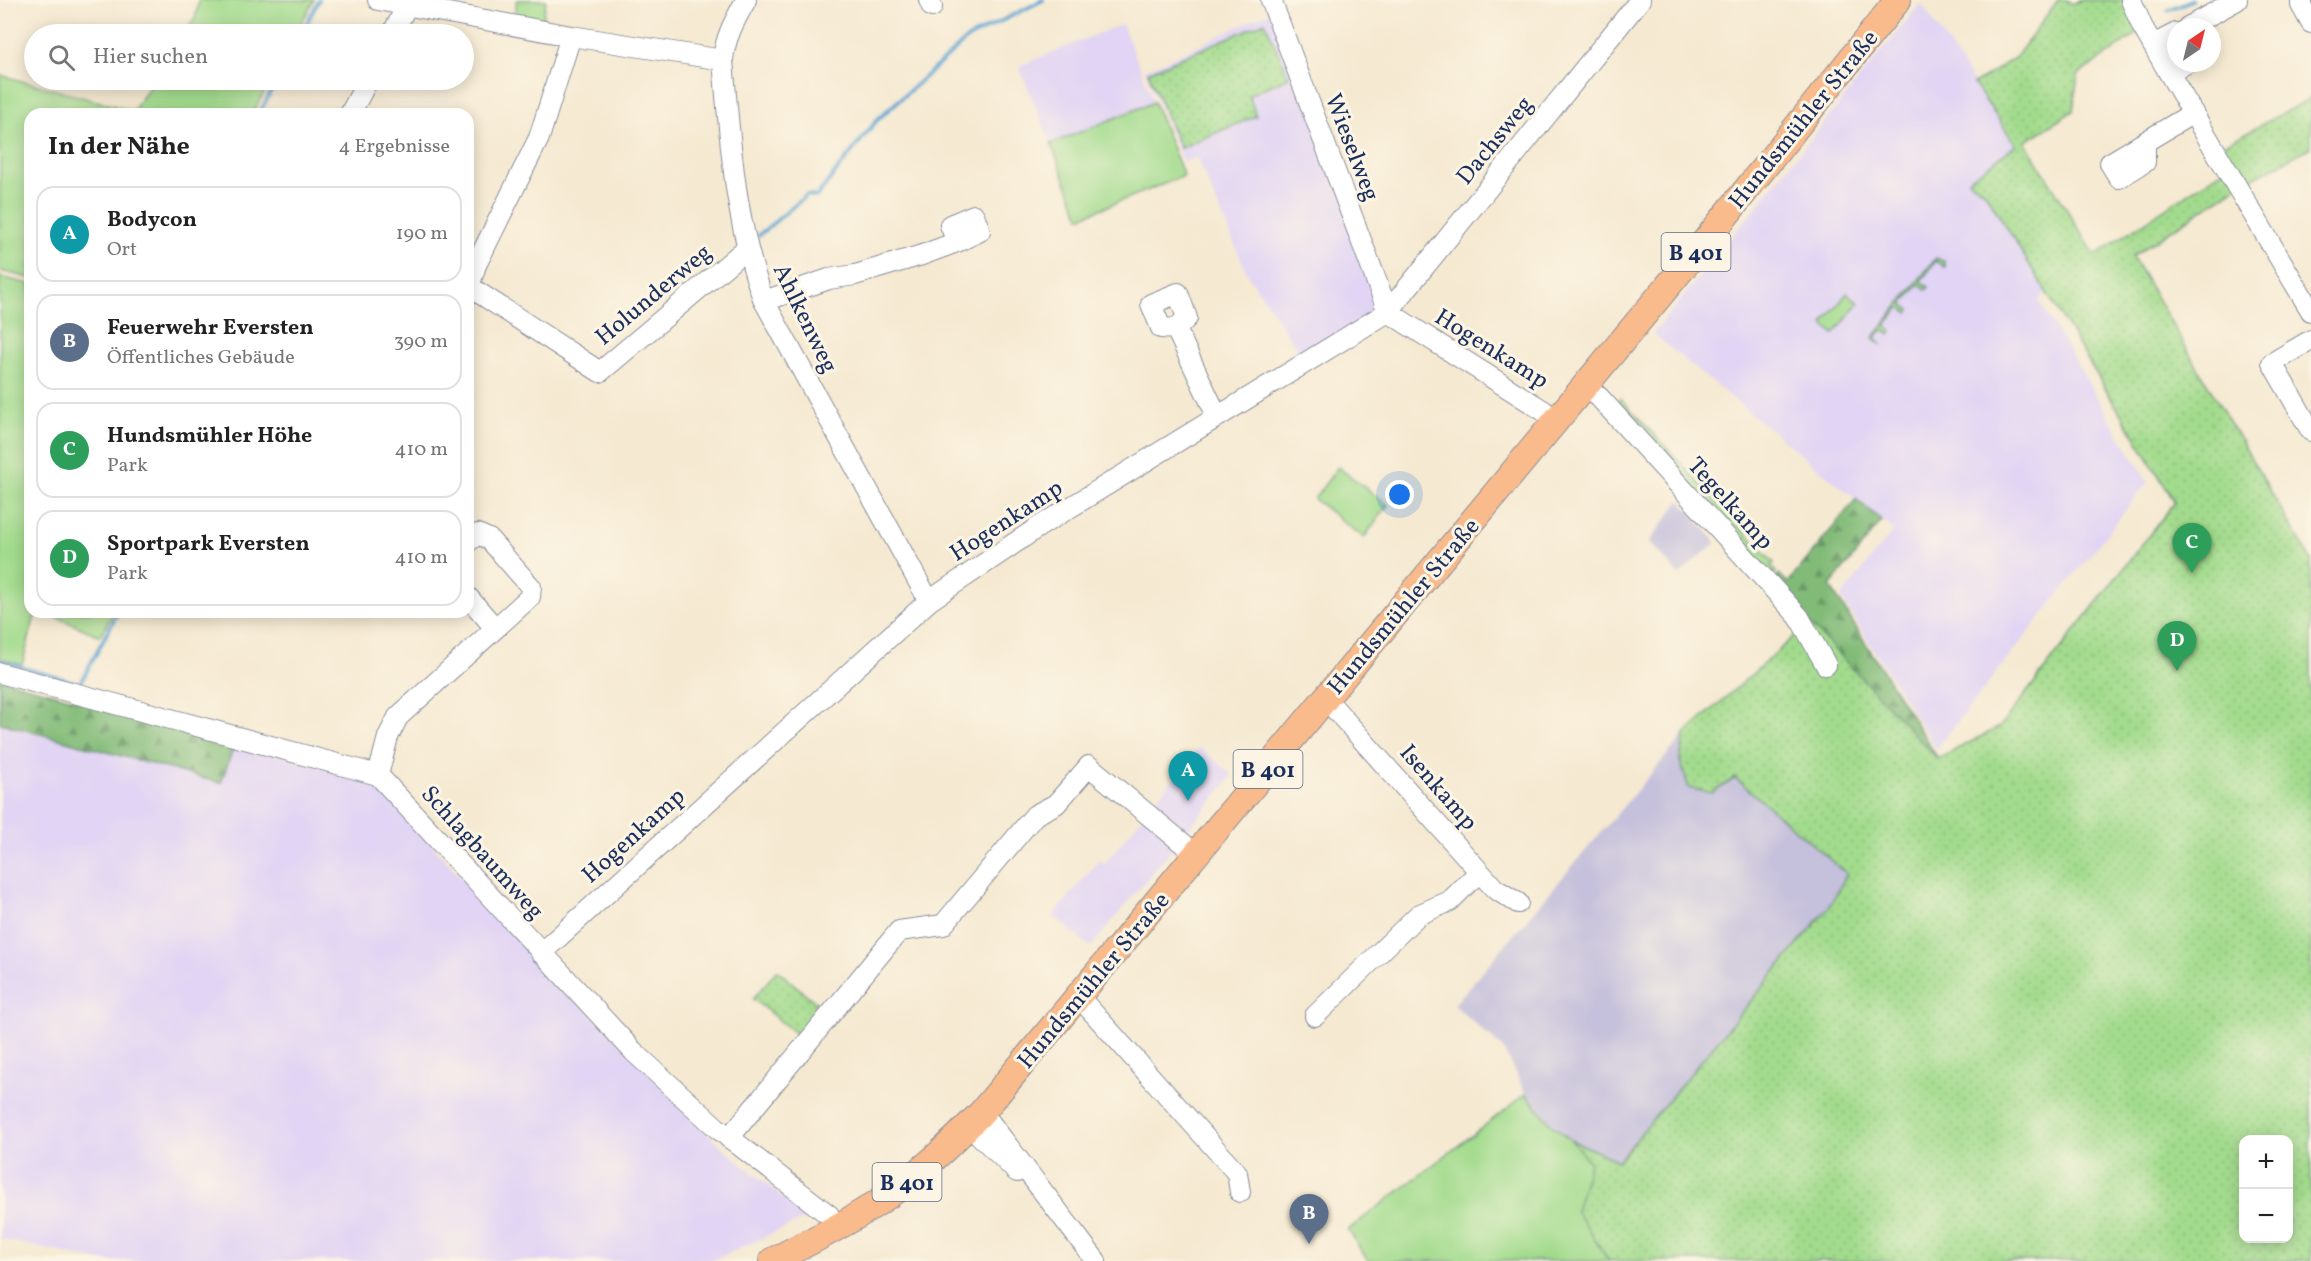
<!DOCTYPE html>
<html lang="de">
<head>
<meta charset="utf-8">
<style>
	:root { --surface:#fff; --page:#f6f6f6; --text:#222; --muted:#767676; --line:#e0e0e0; --accent:#b45309 }
	body { margin:0; font-family:Vollkorn,serif; background:var(--page); color:var(--text) }
	.controls { position:absolute; right:18px; bottom:18px; display:grid; overflow:hidden; border-radius:12px; box-shadow:0 3px 15px #0003 }
	.controls button { width:54px; height:54px; display:grid; place-items:center; padding:0; border:0; border-bottom:2px solid var(--line); background:var(--surface); color:var(--text); font:30px sans-serif }
	.compass { position:absolute; left:2167px; top:18px; width:54px; height:54px; border-radius:50%; background:var(--surface); box-shadow:0 3px 15px #0003; rotate:35deg }
	.you { position:absolute; left:1400px; top:495px; width:21px; height:21px; margin:-15px; border:4px solid #fff; border-radius:50%; background:#1a73e8; box-shadow:0 0 0 9px #1a73e833 }
	.badge { display:grid; place-items:center; width:39px; height:39px; border-radius:50%; background:var(--accent); color:#fff; font-size:20px; font-weight:700 }
	.pin { position:absolute; translate:-50% -50px; filter:drop-shadow(0 2px 3px #0008) }
	.pin::after { content:''; position:absolute; top:32px; width:21px; height:18px; background:inherit; clip-path:polygon(0 0,100% 0,50% 100%) }
	.list { margin:0; padding:0; list-style:none }
	h2 { display:flex; justify-content:space-between; align-items:center; height:78px; margin:0; padding:0 24px; font-size:26px }
	h2 small { font-size:20px; font-weight:400; color:var(--muted) }
	.list li { display:grid; grid-template-columns:39px 1fr auto; gap:18px; align-items:center; box-sizing:border-box; height:96px; margin:0 12px 12px; padding:0 12px; border:2px solid var(--line); border-radius:18px }
	.list b { display:block; font-size:22px; white-space:nowrap }
	.list p { margin:0; font-size:20px; white-space:nowrap; color:var(--muted) }
	.list em { font-size:20px; font-style:normal; color:var(--muted) }
	.icon { flex:none; width:33px; height:33px; fill:none; stroke:currentColor; stroke-width:2; stroke-linecap:round; stroke-linejoin:round }
	.map { position:relative; flex:none; width:2311px; height:1261px; overflow:hidden }
	.search { position:absolute; background:var(--surface); box-shadow:0 3px 15px #0003; left:24px; top:24px; width:450px; height:66px; display:flex; align-items:center; gap:15px; box-sizing:border-box; padding:0 21px; border-radius:33px; color:var(--muted); font-size:22px }
	.panel { position:absolute; background:var(--surface); box-shadow:0 3px 15px #0003; left:24px; top:108px; width:450px; height:510px; border-radius:18px }
	.map>svg:first-child { display:block }
</style>
</head>
<body>
<div class="map">
<svg width="2311" height="1261" viewBox="0 0 2311 1261">
	<defs>
		<pattern id="forest-firs" width="22" height="20" patternUnits="userSpaceOnUse" patternTransform="scale(1.5)"><rect width="22" height="20" fill="#82bb78"/><path d="M5 1l3.5 6h-7zM16 11l3.5 6h-7z" fill="#6a9866"/></pattern>
		<pattern id="park-dots" width="8" height="8" patternUnits="userSpaceOnUse" patternTransform="scale(1.5)"><rect width="8" height="8" fill="#a3db8d"/><path d="M2 2h.1M6 6h.1" fill="none" stroke="#8cbc7c" stroke-width="1.8" stroke-linecap="round"/></pattern>
	</defs>
	<rect width="100%" height="100%" fill="#fcf5e5"/>
	<filter id="ink" filterUnits="userSpaceOnUse"><feTurbulence type="fractalNoise" baseFrequency=".0167" numOctaves="2"/><feDisplacementMap in="SourceGraphic" scale="12" xChannelSelector="R" yChannelSelector="G"/><feConvolveMatrix kernelMatrix="1 2 1 2 8 2 1 2 1" color-interpolation-filters="sRGB"/></filter>
	<filter id="wash" filterUnits="userSpaceOnUse"><feTurbulence type="fractalNoise" baseFrequency=".008" numOctaves="4" result="noise"/><feDisplacementMap in="SourceGraphic" scale="24" xChannelSelector="R" yChannelSelector="G"/><feGaussianBlur stdDeviation="1.35" result="paint"/><feColorMatrix in="noise" values="0 0 0 0 0 0 0 0 0 0 0 0 0 0 0 0 0 1.4 0 .05"/><feComposite in="paint" operator="in"/></filter>
	<g filter="url(#wash)">
		<rect width="100%" height="100%" fill="#f5e9d1"/>
		<g fill="#e1d4f4">
			<path d="M 1921,3 L 2016,145 L 1968,180 L 1985,192 L 2046,291 L 2039,301 L 2148,482 L 1936,749 L 1841,597 L 1894,530 L 1653,334 Z"/>
			<path d="M 1274,10 L 1388,312 L 1306,362 L 1248,275 L 1197,158 L 1183,162 L 1145,70 Z"/>
			<path d="M 1122,24 L 1154,102 L 1051,144 L 1019,66 Z"/>
			<path d="M 0,724 L 221,783 L 235,743 L 374,781 L 517,939 L 724,1149 L 807,1218 L 711,1261 L 102,1261 L 0,1239 Z"/>
			<path d="M 1199,747 L 1233,775 L 1091,947 L 1053,916 L 1099,860 L 1105,863 Z"/>
		</g>
		<g fill="#c5c0db">
			<path d="M 1680,500 L 1716,542 L 1679,575 L 1649,542 Z"/>
			<path d="M 1685,734 L 1680,760 L 1712,793 L 1735,778 L 1847,874 L 1829,907 L 1618,1162 L 1571,1140 L 1552,1125 L 1526,1094 L 1502,1047 L 1454,1005 Z"/>
		</g>
		<g fill="#a3db8d" stroke="#5f8576" stroke-width="1.5">
			<path d="M 199,0 L 314,0 L 295,34 L 184,34 L 195,19 Z"/>
			<path d="M 517,0 L 546,0 L 541,31 L 513,26 Z"/>
			<path d="M 0,75 L 133,111 L 154,80 L 271,80 L 252,114 L 30,114 L 30,278 L 0,271 Z"/>
			<path d="M 1154,102 L 1184,176 L 1080,217 L 1051,144 Z"/>
			<path d="M 1936,258 L 1945,262 L 1945,267 L 1936,261 L 1921,281 L 1929,287 L 1927,290 L 1919,284 L 1903,304 L 1910,310 L 1908,313 L 1900,307 L 1885,326 L 1892,332 L 1890,335 L 1882,330 L 1876,337 L 1882,345 L 1873,338 Z"/>
			<path d="M 0,277 L 30,284 L 30,612 L 36,612 L 22,665 L 0,658 Z"/>
			<path d="M 1847,293 L 1859,303 L 1834,334 L 1823,324 Z"/>
			<path d="M 1620,398 L 1774,563 L 1771,566 L 1776,571 L 1771,577 L 1615,406 Z"/>
			<path d="M 1338,467 L 1388,505 L 1364,538 L 1314,499 Z"/>
			<path d="M 45,612 L 114,612 L 100,636 Z"/>
			<path d="M 1685,734 L 1874,884 L 1576,1211 L 1609,1261 L 1368,1261 L 1348,1230 L 1526,1094 L 1552,1125 L 1571,1140 L 1618,1161 L 1829,907 L 1847,874 L 1736,778 L 1712,793 L 1689,788 L 1680,760 Z"/>
		</g>
		<g fill="url(#forest-firs)" stroke="#4e756b" stroke-width="1.5">
			<path d="M 2016,146 L 2191,522 L 1954,811 L 1774,580 L 1779,574 L 1788,583 L 1856,499 L 1882,521 L 1830,586 L 1938,759 L 2000,727 L 2175,502 L 1985,192 L 1968,180 Z"/>
			<path d="M 0,679 L 235,743 L 221,783 L 0,723 Z"/>
		</g>
		<g fill="url(#park-dots)" stroke="#5f8576" stroke-width="1.5" fill-rule="evenodd">
			<path d="M 2058,0 L 2067,0 L 2072,4 L 2081,0 L 2131,0 L 2144,29 L 2078,75 L 2073,111 L 2025,142 L 2095,255 L 2226,168 L 2216,149 L 2311,98 L 2311,147 L 2238,186 L 2132,256 L 2311,560 L 2311,1261 L 1609,1261 L 1576,1211 L 1590,1163 L 1571,1140 L 1618,1161 L 1829,907 L 1847,874 L 1735,778 L 1712,793 L 1689,788 L 1680,760 L 1685,734 L 1809,623 L 1938,759 L 2000,727 L 2175,502 L 1985,192 L 1968,180 L 2016,145 L 1974,84 L 2016,57 ZM 2244,1140 L 2288,1140 L 2288,1238 L 2244,1238 Z"/>
			<path d="M 1265,22 L 1289,77 L 1249,95 L 1256,116 L 1180,148 L 1148,72 Z"/>
			<path d="M 777,970 L 824,1009 L 801,1038 L 753,999 Z"/>
		</g>
		<g fill="none" stroke-linecap="round" stroke-linejoin="round">
			<g stroke="#5da4d3" stroke-width="4">
				<path d="M 2168,10 L 2192,0"/>
				<path d="M 301,34 L 319,0"/>
				<path d="M 259,114 L 277,80"/>
				<path d="M 759,235 L 807,195 L 816,197 L 877,120 L 968,38 L 1043,0"/>
				<path d="M 0,661 L 80,684 L 118,612"/>
			</g>
		</g>
	</g>
	<g filter="url(#ink)">
		<g fill="none" stroke-linecap="round" stroke-linejoin="round">
			<g stroke="#888c98" stroke-width="22">
				<g id="minor">
					<path d="M 378,0 L 571,36 L 723,60"/>
					<path d="M 746,0 C 735,20 725,37 723,60 C 730,142 735,224 764,301 L 929,601"/>
					<path d="M 929,0 L 932,7"/>
					<path d="M 1271,0 L 1388,312"/>
					<path d="M 2131,0 L 2142,26 L 2169,73 L 2311,311"/>
					<path d="M 2301,0 L 2301,5 L 2311,23"/>
					<path d="M 2188,27 L 2237,0"/>
					<path d="M 392,34 L 407,6"/>
					<path d="M 2153,45 L 2176,33"/>
					<path d="M 2169,73 L 2187,63"/>
					<path d="M 350,114 L 368,80"/>
					<path d="M 2145,143 L 2145,162 L 2119,178 L 2110,163 L 2193,113"/>
					<path d="M 470,287 L 600,372 L 747,248"/>
					<path d="M 468,290 L 476,265 L 539,138 L 571,36"/>
					<path d="M 764,301 L 829,279 L 855,275 L 922,255 L 957,242 L 950,225 L 974,215 L 980,231 L 957,242"/>
					<path d="M 1388,312 L 1640,0"/>
					<path d="M 1176,329 L 1161,328 L 1151,304 L 1178,293 L 1187,318 L 1176,329 L 1217,416"/>
					<path d="M 2311,340 L 2272,363 L 2311,431"/>
					<path d="M 1585,386 L 1599,397 L 1799,617 L 1826,665"/>
					<path d="M 468,597 L 495,628"/>
					<path d="M 0,673 L 378,775 L 634,1052 L 717,1128 L 829,1215 L 837,1227"/>
					<path d="M 1326,699 L 1495,889 L 1518,903"/>
					<path d="M 378,775 L 388,737 L 398,717 L 530,597 L 531,587 L 489,539 L 478,534 L 468,542"/>
					<path d="M 541,953 L 929,601 L 1040,526 L 1388,312 L 1544,411 L 1555,421"/>
					<path d="M 1079,997 L 1237,1173 L 1240,1192"/>
					<path d="M 1315,1016 L 1418,915 L 1450,901 L 1479,872"/>
					<path d="M 982,1112 L 1096,1261"/>
					<path d="M 969,1125 L 1017,1172"/>
					<path d="M 729,1138 L 899,931 L 943,925 L 1035,815 L 1056,804 L 1089,766 L 1197,855"/>
				</g>
			</g>
			<g stroke="#888c98" stroke-width="28">
				<path id="major" d="M 772,1261 C 812,1241 852,1221 889,1195 C 923,1171 953,1142 982,1112 L 1711,234 L 1898,0"/>
			</g>
			<use href="#minor" stroke="#fff" stroke-width="20"/>
			<use href="#major" stroke="#fabb8c" stroke-width="26"/>
		</g>
	</g>
	<g text-anchor="middle" stroke-width="6" stroke-linejoin="round" paint-order="stroke">
		<g fill="#fcf5e5" stroke="#5e6a86" stroke-width="1.5">
			<rect x="1661.5" y="233" width="69" height="38" rx="4.5"/>
			<rect x="1233.5" y="750" width="69" height="38" rx="4.5"/>
			<rect x="872.5" y="1163" width="69" height="38" rx="4.5"/>
		</g>
		<g font-size="22" font-weight="bold" fill="#1b2f5e">
			<text x="1696" y="260">B 401</text>
			<text x="1268" y="777">B 401</text>
			<text x="907" y="1190">B 401</text>
		</g>
		<g font-size="24" fill="#1b2f5e" stroke="#fcf5e5">
			<text transform="translate(1803 119) rotate(-51)" y="8">Hundsmühler Straße</text>
			<text transform="translate(1494 140) rotate(-51)" y="8">Dachsweg</text>
			<text transform="translate(1353 147) rotate(69)" y="8">Wieselweg</text>
			<text transform="translate(653 294) rotate(-40)" y="8">Holunderweg</text>
			<text transform="translate(806 318) rotate(64)" y="8">Ahlkenweg</text>
			<text transform="translate(1492 348) rotate(32)" y="8">Hogenkamp</text>
			<text transform="translate(1731 503) rotate(48)" y="8">Tegelkamp</text>
			<text transform="translate(1006 520) rotate(-33)" y="8">Hogenkamp</text>
			<text transform="translate(1403 606) rotate(-50)" y="8">Hundsmühler Straße</text>
			<text transform="translate(1439 787) rotate(49)" y="8">Isenkamp</text>
			<text transform="translate(633 835) rotate(-42)" y="8">Hogenkamp</text>
			<text transform="translate(483 852) rotate(48)" y="8">Schlagbaumweg</text>
			<text transform="translate(1093 980) rotate(-50)" y="8">Hundsmühler Straße</text>
		</g>
	</g>
</svg>
<div class="controls">
<button>+</button>
<button>−</button>
</div>
<svg class="compass" viewBox="-18 -18 36 36"><path d="M0-13l5 13h-10z" fill="#e53935"/><path d="M0 13l5-13h-10z" fill="#767676"/></svg>
<div class="you"></div>
<div class="pin badge" style="left:1188px;top:801px;background:#0f9aa8">A</div>
<div class="pin badge" style="left:1309px;top:1244px;background:#5c6f8a">B</div>
<div class="pin badge" style="left:2192px;top:573px;background:#2e9e5b">C</div>
<div class="pin badge" style="left:2177px;top:671px;background:#2e9e5b">D</div>
<div class="search"><svg class="icon" aria-label="search" viewBox="0 0 24 24"><circle cx="10" cy="10" r="6"/><path d="M15 15l6 6"/></svg>Hier suchen</div>
<section class="panel">
<h2>In der Nähe<small>4 Ergebnisse</small></h2>
<ul class="list">
<li><span class="badge" style="background:#0f9aa8">A</span><div><b>Bodycon</b><p>Ort</p></div><em>190 m</em></li>
<li><span class="badge" style="background:#5c6f8a">B</span><div><b>Feuerwehr Eversten</b><p>Öffentliches Gebäude</p></div><em>390 m</em></li>
<li><span class="badge" style="background:#2e9e5b">C</span><div><b>Hundsmühler Höhe</b><p>Park</p></div><em>410 m</em></li>
<li><span class="badge" style="background:#2e9e5b">D</span><div><b>Sportpark Eversten</b><p>Park</p></div><em>410 m</em></li>
</ul>
</section>
</div>
</body>
</html>
